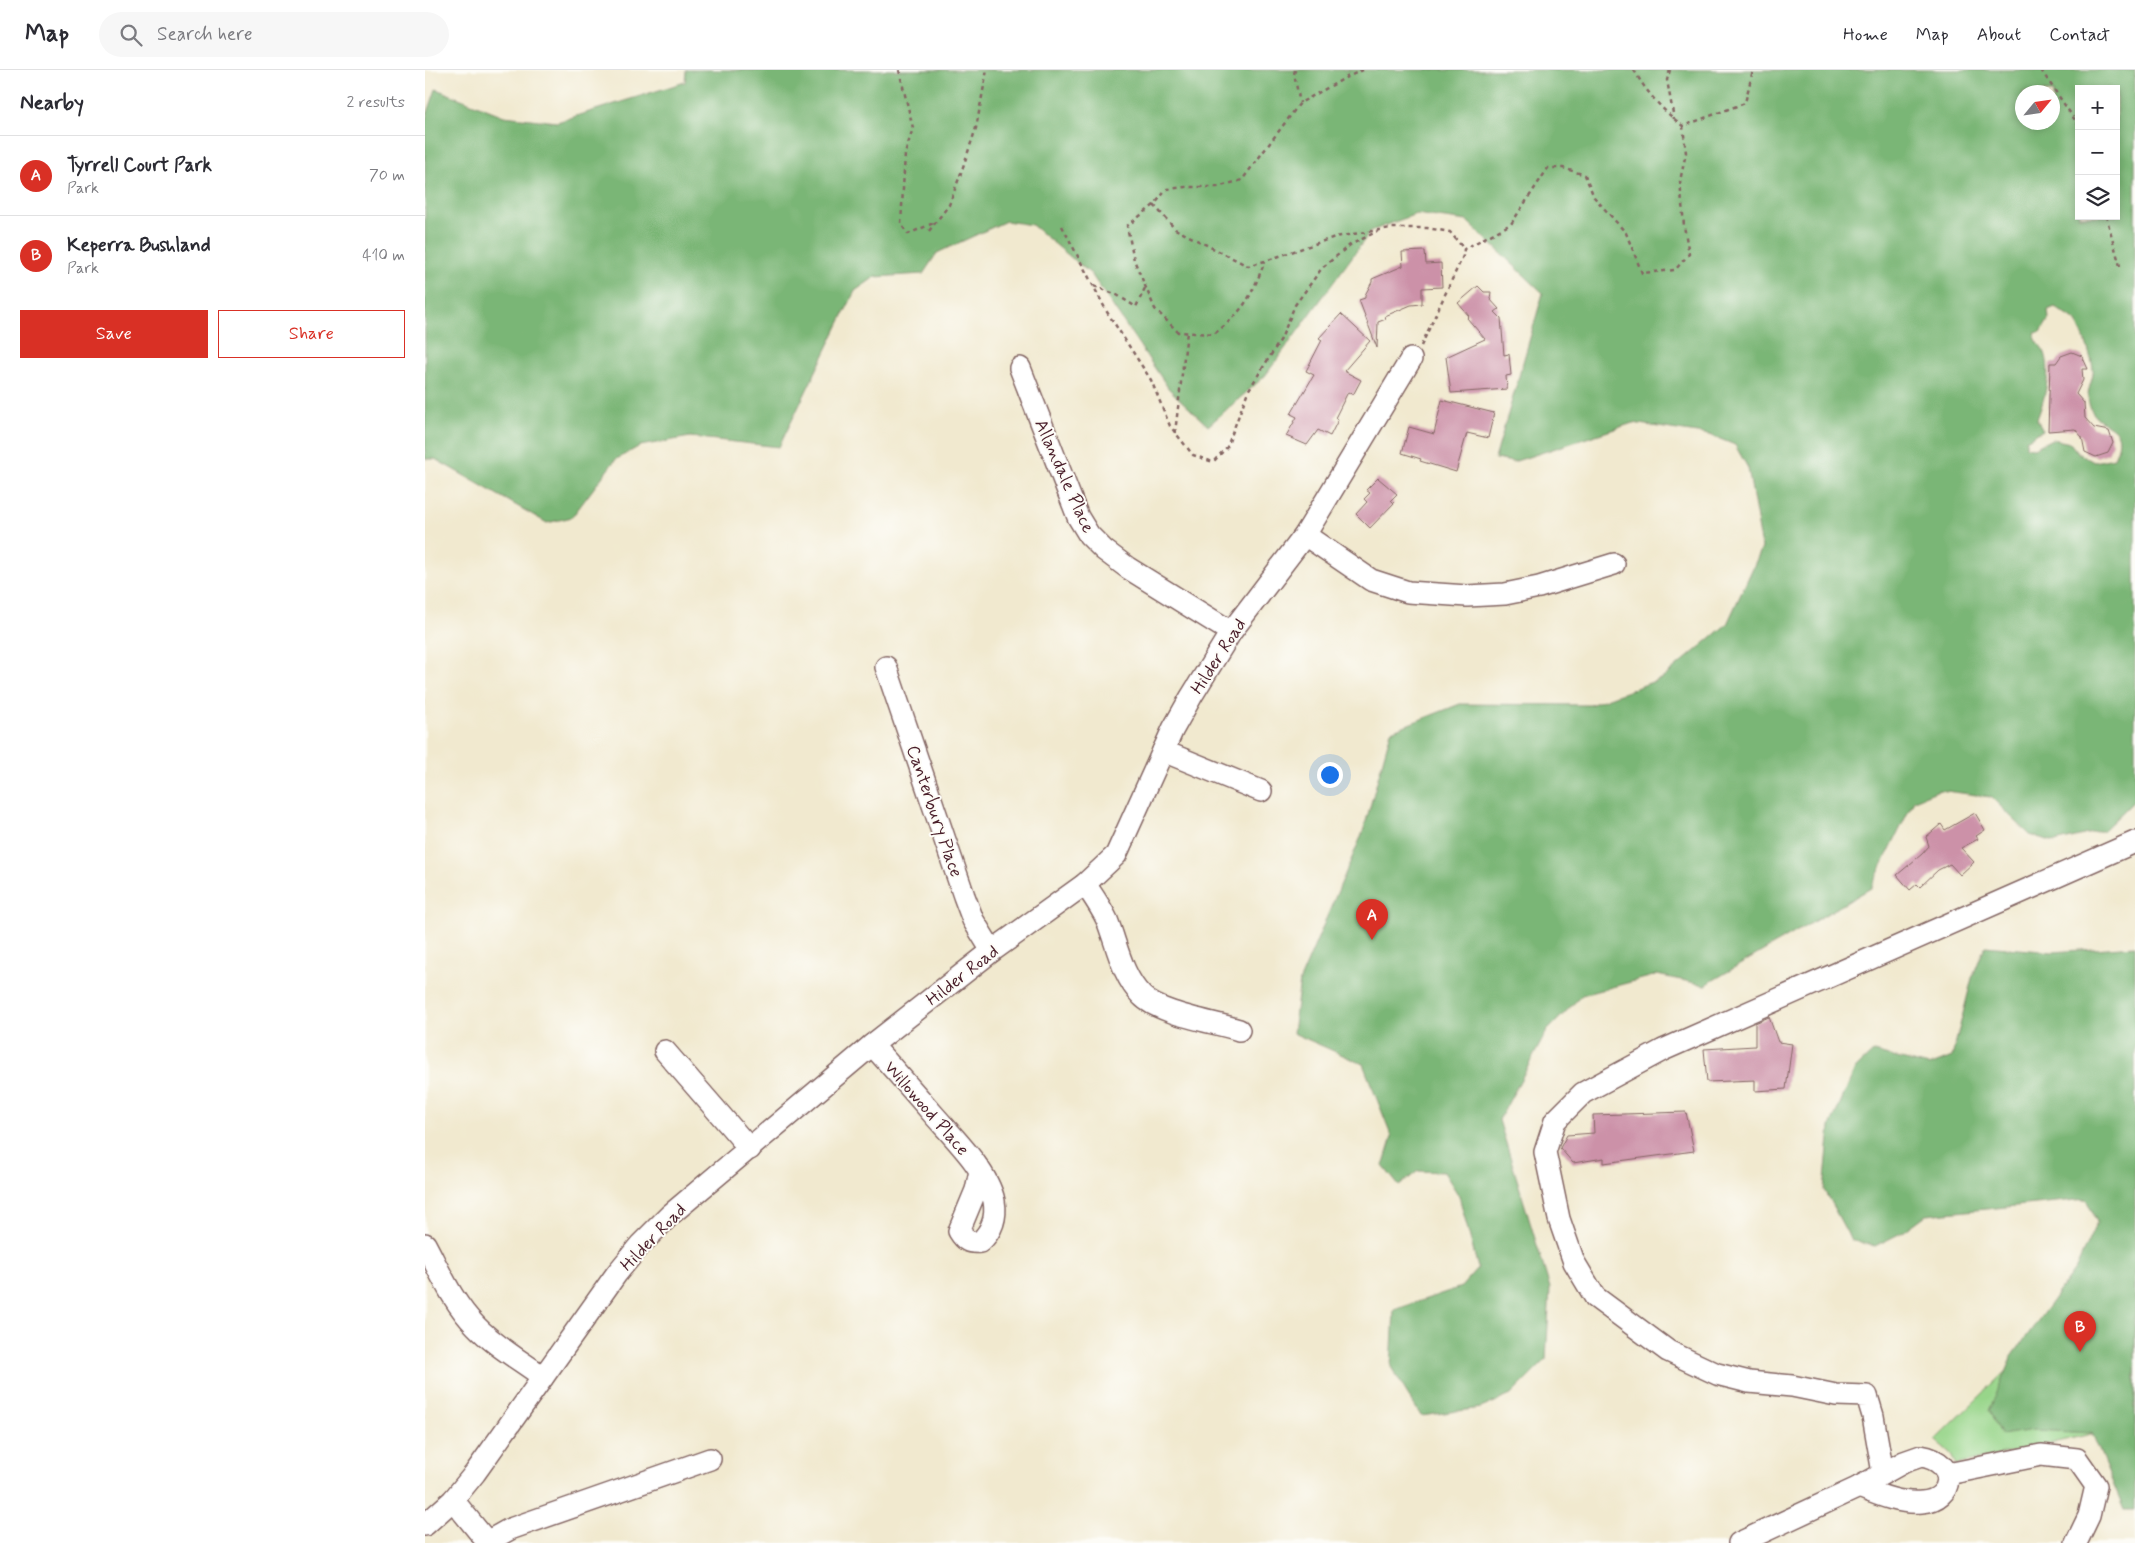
<!DOCTYPE html>
<html lang="en">
<head>
<meta charset="utf-8">
<style>
	:root { --surface:#fff; --page:#f7f7f7; --text:#2b2b33; --muted:#7c7c81; --line:#e1e1e2; --accent:#d93025 }
	body { margin:0; font-family:Mynerve,sans-serif; background:var(--page); color:var(--text) }
	.controls { position:absolute; right:15px; top:15px; display:grid; overflow:hidden; border-radius:0px; box-shadow:0 2px 8px #0003 }
	.controls button { width:45px; height:45px; display:grid; place-items:center; padding:0; border:0; border-bottom:1px solid var(--line); background:var(--surface); color:var(--text); font:25px sans-serif }
	.compass { position:absolute; left:1590px; top:15px; width:45px; height:45px; border-radius:50%; background:var(--surface); box-shadow:0 2px 8px #0003; rotate:61deg }
	.you { position:absolute; left:904px; top:704px; width:18px; height:18px; margin:-12px; border:4px solid #fff; border-radius:50%; background:#1a73e8; box-shadow:0 0 0 8px #1a73e833 }
	.badge { display:grid; place-items:center; width:32px; height:32px; border-radius:50%; background:var(--accent); color:#fff; font-size:16px; font-weight:700 }
	.pin { position:absolute; translate:-50% -41px; filter:drop-shadow(0 1px 2px #0008) }
	.pin::after { content:''; position:absolute; top:26px; width:18px; height:15px; background:inherit; clip-path:polygon(0 0,100% 0,50% 100%) }
	.list { margin:0; padding:0; list-style:none }
	h2 { display:flex; justify-content:space-between; align-items:center; height:65px; margin:0; padding:0 20px; font-size:21px }
	h2 small { font-size:16px; font-weight:400; color:var(--muted) }
	.list li { display:grid; grid-template-columns:32px 1fr auto; gap:15px; align-items:center; box-sizing:border-box; height:80px; padding:0 20px; border-top:1px solid var(--line) }
	.list b { display:block; font-size:19px; white-space:nowrap }
	.list p { margin:0; font-size:16px; white-space:nowrap; color:var(--muted) }
	.list em { font-size:16px; font-style:normal; color:var(--muted) }
	.actions { display:flex; gap:10px; padding:15px 20px }
	.actions a { flex:1; padding:11px 0; border:1px solid var(--accent); border-radius:0px; text-align:center; font-size:18px; color:var(--accent) }
	.actions .main { background:var(--accent); color:#fff }
	.icon { flex:none; width:28px; height:28px; fill:none; stroke:currentColor; stroke-width:2; stroke-linecap:round; stroke-linejoin:round }
	.map { position:relative; flex:none; width:1710px; height:1473px; overflow:hidden }
	header { display:flex; align-items:center; gap:30px; box-sizing:border-box; height:70px; padding:0 25px; background:var(--surface); border-bottom:1px solid var(--line) }
	header strong { font-size:24px }
	nav { display:flex; gap:28px; margin-inline-start:auto; font-size:18px }
	.search { width:350px; height:45px; background:var(--page); display:flex; align-items:center; gap:12px; box-sizing:border-box; padding:0 18px; border-radius:28px; color:var(--muted); font-size:19px }
	main { display:flex }
	aside { flex:1; background:var(--surface) }
	.map>svg:first-child { display:block }
</style>
</head>
<body>
<header>
<strong>Map</strong>
<div class="search"><svg class="icon" aria-label="search" viewBox="0 0 24 24"><circle cx="10" cy="10" r="6"/><path d="M15 15l6 6"/></svg>Search here</div>
<nav><a>Home</a><a>Map</a><a>About</a><a>Contact</a></nav>
</header>
<main>
<aside>
<h2>Nearby<small>2 results</small></h2>
<ul class="list">
<li><span class="badge">A</span><div><b>Tyrrell Court Park</b><p>Park</p></div><em>70 m</em></li>
<li><span class="badge">B</span><div><b>Keperra Bushland</b><p>Park</p></div><em>410 m</em></li>
</ul>
<div class="actions"><a class="main">Save</a><a>Share</a></div>
</aside>
<div class="map">
<svg width="1710" height="1473" viewBox="0 0 1710 1473">
	<rect width="100%" height="100%" fill="#fdfcf7"/>
	<filter id="ink" filterUnits="userSpaceOnUse"><feTurbulence type="fractalNoise" baseFrequency=".02" numOctaves="2"/><feDisplacementMap in="SourceGraphic" scale="10" xChannelSelector="R" yChannelSelector="G"/><feConvolveMatrix kernelMatrix="1 2 1 2 8 2 1 2 1" color-interpolation-filters="sRGB"/></filter>
	<filter id="wash" filterUnits="userSpaceOnUse"><feTurbulence type="fractalNoise" baseFrequency=".0096" numOctaves="4" result="noise"/><feDisplacementMap in="SourceGraphic" scale="20" xChannelSelector="R" yChannelSelector="G"/><feGaussianBlur stdDeviation="1.12" result="paint"/><feColorMatrix in="noise" values="0 0 0 0 0 0 0 0 0 0 0 0 0 0 0 0 0 1.4 0 .05"/><feComposite in="paint" operator="in"/></filter>
	<g filter="url(#wash)">
		<rect width="100%" height="100%" fill="#f1e9cf"/>
		<path fill="#98d58a" stroke="#717a5a" d="M 1710,1175 L 1710,1354 L 1531,1395 L 1525,1383 L 1510,1370 Z"/>
		<g fill="#7ab676" stroke="#626a50" fill-rule="evenodd">
			<path d="M 261,0 L 1710,0 L 1710,730 L 1679,760 L 1630,772 L 1605,765 L 1566,727 L 1514,720 L 1489,730 L 1446,818 L 1280,915 L 1232,905 L 1157,925 L 1122,961 L 1074,1050 L 1125,1218 L 1121,1290 L 1086,1325 L 1056,1338 L 996,1346 L 966,1297 L 969,1240 L 1036,1217 L 1053,1198 L 1034,1126 L 1019,1102 L 993,1101 L 974,1116 L 958,1096 L 967,1067 L 938,994 L 868,963 L 875,910 L 938,762 L 966,661 L 1035,634 L 1165,635 L 1238,608 L 1302,554 L 1337,478 L 1323,398 L 1310,375 L 1285,365 L 1208,353 L 1088,392 L 1070,389 L 1118,223 L 1042,151 L 991,144 L 946,161 L 840,306 L 783,356 L 744,319 L 666,204 L 607,155 L 581,151 L 512,183 L 498,204 L 450,207 L 430,221 L 354,377 L 265,367 L 215,376 L 190,390 L 147,447 L 122,453 L 10,389 L 0,389 L 0,51 L 11,19 L 79,46 L 132,52 L 260,12 ZM 1654,19 L 1691,19 L 1691,146 L 1654,146 ZM 1628,22 L 1628,52 L 1598,52 L 1598,22 ZM 1630,237 C 1636,242 1643,245 1649,250 C 1656,256 1670,295 1668,304 C 1666,316 1660,323 1665,337 C 1674,361 1706,351 1689,388 L 1669,392 L 1653,383 L 1645,373 L 1627,369 L 1609,378 L 1601,377 L 1601,370 L 1618,360 L 1612,349 C 1619,331 1627,302 1620,283 C 1616,275 1611,273 1609,263 L 1616,262 L 1624,249 L 1623,240 Z"/>
			<path d="M 1560,876 L 1628,882 L 1710,876 L 1710,1440 L 1699,1440 L 1667,1363 L 1609,1360 L 1576,1365 L 1564,1341 L 1586,1288 L 1651,1198 L 1672,1152 L 1661,1129 L 1501,1145 L 1478,1162 L 1450,1176 L 1426,1170 L 1399,1120 L 1405,1057 L 1430,999 L 1448,982 L 1504,996 L 1527,987 L 1547,908 Z"/>
		</g>
		<g id="blocks">
			<g fill="#cc91a8">
				<path d="M 1000,181 L 1001,194 L 1016,193 L 1017,217 L 997,218 L 997,234 L 986,235 L 960,246 L 961,249 L 953,252 L 952,278 L 934,230 L 940,228 L 940,225 L 947,212 L 947,209 L 978,196 L 977,182 Z"/>
				<path d="M 1053,216 L 1059,222 L 1066,222 L 1065,229 L 1074,239 L 1070,242 L 1076,248 L 1079,285 L 1084,284 L 1086,305 L 1081,306 L 1082,319 L 1026,323 L 1021,287 L 1060,269 L 1042,248 L 1044,246 L 1033,233 Z"/>
				<path d="M 916,244 L 945,271 L 919,301 L 936,310 L 928,325 L 923,322 L 910,348 L 913,350 L 905,366 L 893,360 L 882,375 L 861,366 L 872,347 L 866,344 L 889,305 L 881,301 L 897,270 L 894,268 Z"/>
				<path d="M 1647,282 L 1657,286 L 1663,299 L 1657,299 L 1658,310 L 1651,324 L 1659,333 L 1660,348 L 1669,358 L 1684,361 L 1688,373 L 1683,383 L 1671,387 L 1660,382 L 1657,367 L 1650,359 L 1623,361 L 1625,293 L 1631,293 L 1636,286 Z"/>
				<path d="M 1017,330 L 1069,343 L 1063,368 L 1042,363 L 1031,402 L 995,391 L 996,389 L 977,383 L 984,357 L 1009,364 Z"/>
				<path d="M 953,408 L 972,424 L 966,430 L 969,433 L 945,458 L 931,444 L 942,432 L 939,429 L 945,423 L 941,420 Z"/>
				<path d="M 1550,743 L 1560,760 L 1551,766 L 1553,769 L 1536,778 L 1549,792 L 1535,805 L 1525,794 L 1513,800 L 1495,817 L 1492,814 L 1485,820 L 1472,805 L 1497,784 L 1504,776 L 1501,767 L 1516,754 L 1520,760 Z"/>
				<path d="M 1344,947 L 1353,972 L 1367,974 L 1361,1019 L 1330,1021 L 1330,1010 L 1282,1012 L 1279,979 L 1330,976 L 1330,953 Z"/>
				<path d="M 1261,1042 L 1269,1081 L 1179,1093 L 1179,1088 L 1148,1093 L 1135,1078 L 1142,1065 L 1169,1063 L 1168,1045 Z"/>
			</g>
		</g>
	</g>
	<g filter="url(#ink)">
		<use href="#blocks" fill-opacity="0" stroke="#846664" stroke-width="1"/>
		<g fill="none" stroke-linecap="round" stroke-linejoin="round">
			<g stroke="#846664" stroke-width="24">
				<g id="minor">
					<path d="M 595,298 L 653,447 L 664,465 L 679,480 L 703,498 L 806,562"/>
					<path d="M 880,465 L 946,510 L 983,522 L 1042,526 L 1080,524 L 1114,517 L 1189,494"/>
					<path d="M 461,597 L 539,826 L 548,850 L 567,881"/>
					<path d="M 738,681 L 836,721"/>
					<path d="M 660,814 C 668,826 676,837 682,850 C 692,875 697,906 717,926 C 734,944 790,952 814,960"/>
					<path d="M 447,975 C 468,998 488,1021 508,1044 C 528,1067 563,1101 569,1131 C 572,1148 567,1161 555,1172 C 544,1173 540,1171 534,1161 L 551,1120 L 555,1101"/>
					<path d="M 240,981 L 325,1079"/>
					<path d="M 0,1174 C 15,1202 28,1233 51,1256 C 70,1276 95,1290 118,1307"/>
					<path d="M 1496,1386 C 1534,1392 1529,1430 1497,1432 C 1475,1434 1454,1425 1434,1417 L 1479,1392 Z"/>
					<path d="M 1458,1403 L 1448,1346 L 1442,1326 L 1411,1325 L 1367,1316 L 1324,1312 L 1292,1304 L 1243,1281 L 1170,1227 L 1149,1192 L 1134,1149 L 1120,1082 L 1130,1051 L 1158,1023 L 1238,980 L 1710,772"/>
					<path d="M 1523,1404 L 1616,1385 L 1652,1389 L 1671,1416 L 1664,1446 L 1651,1473"/>
					<path d="M 28,1430 L 63,1473"/>
					<path d="M 0,1455 L 28,1430 L 50,1403 L 192,1203 L 215,1175 L 245,1145 L 447,975 L 567,881 L 660,814 L 691,785 L 748,659 L 766,627 L 806,562 L 880,465 L 986,289"/>
					<path d="M 62,1472 L 85,1459 L 285,1389"/>
					<path d="M 1314,1473 L 1434,1417"/>
				</g>
			</g>
			<g stroke="#846664" stroke-width="2.5" stroke-dasharray="4 4" stroke-linecap="butt">
				<path d="M 474,0 L 488,58 L 480,84 L 476,154 L 483,164 L 511,152"/>
				<path d="M 870,0 L 869,4 L 875,33"/>
				<path d="M 938,0 L 922,7 L 875,33 L 817,110 L 792,117 L 761,117 L 742,119 L 729,135 L 750,159 L 823,196 L 840,191 L 910,167 L 966,158 L 1002,158 L 1025,162 L 1039,179"/>
				<path d="M 1209,0 C 1221,22 1238,41 1258,56 L 1320,33 L 1328,0"/>
				<path d="M 1245,0 L 1242,10 L 1249,49"/>
				<path d="M 1616,0 L 1654,56"/>
				<path d="M 729,135 L 702,156 L 709,190 L 730,239 L 753,262 L 789,264 C 820,240 826,227 840,191"/>
				<path d="M 1681,146 L 1695,196"/>
				<path d="M 637,156 L 682,242 L 726,310 L 745,356 L 768,385 L 788,392 L 802,377 L 823,321 L 856,269 L 870,235 L 897,198 L 925,175 L 953,161"/>
				<path d="M 504,161 L 524,135 L 536,103 L 551,58 L 562,0"/>
				<path d="M 669,216 L 692,225 L 711,237 L 720,218"/>
				<path d="M 996,276 L 1038,186 L 1039,179 L 1086,154 L 1123,98 L 1138,98 L 1160,105 L 1169,127 L 1201,163 L 1217,203 L 1250,200 L 1264,184 L 1259,156 L 1255,111 L 1261,83 L 1258,56"/>
				<path d="M 750,363 L 762,262"/>
			</g>
			<use href="#minor" stroke="#fff" stroke-width="21"/>
		</g>
	</g>
	<g text-anchor="middle" stroke-width="4" stroke-linejoin="round" paint-order="stroke">
		<g font-size="18" fill="#4a1f2b" stroke="#fdfcf7">
			<text transform="translate(640 406) rotate(66)" y="6">Allandale Place</text>
			<text transform="translate(793 586) rotate(-57)" y="6">Hilder Road</text>
			<text transform="translate(510 741) rotate(71)" y="6">Canterbury Place</text>
			<text transform="translate(537 905) rotate(-38)" y="6">Hilder Road</text>
			<text transform="translate(502 1038) rotate(49)" y="6">Willowood Place</text>
			<text transform="translate(228 1167) rotate(-46)" y="6">Hilder Road</text>
		</g>
	</g>
</svg>
<div class="controls">
<button>+</button>
<button>−</button>
<button><svg class="icon" aria-label="layers" viewBox="0 0 24 24"><path d="M12 4l9 5-9 5-9-5zM3 14l9 5 9-5"/></svg></button>
</div>
<svg class="compass" viewBox="-18 -18 36 36"><path d="M0-13l5 13h-10z" fill="#e53935"/><path d="M0 13l5-13h-10z" fill="#7c7c81"/></svg>
<div class="you"></div>
<div class="pin badge" style="left:947px;top:870px">A</div>
<div class="pin badge" style="left:1655px;top:1282px">B</div>
</div>
</main>
</body>
</html>
